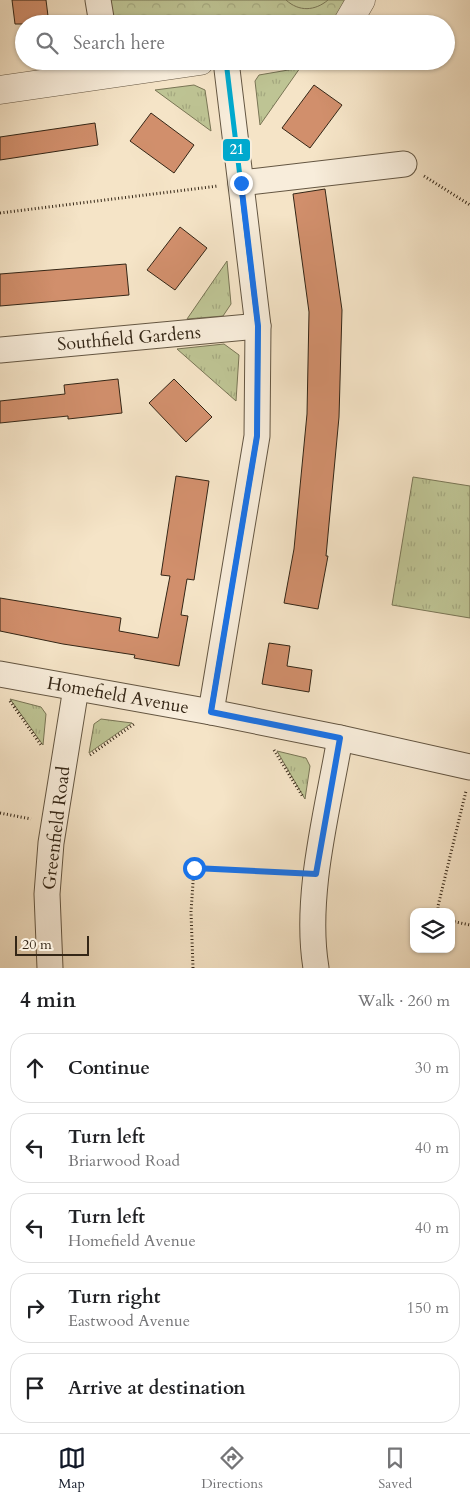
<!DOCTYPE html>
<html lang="en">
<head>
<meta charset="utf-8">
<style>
	:root { --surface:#fff; --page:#f6f6f6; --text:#202124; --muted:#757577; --line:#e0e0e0; --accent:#111827 }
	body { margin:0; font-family:Cardo,serif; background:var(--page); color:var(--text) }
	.controls { position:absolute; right:15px; bottom:15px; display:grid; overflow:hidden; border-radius:10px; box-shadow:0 1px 4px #0004 }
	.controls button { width:45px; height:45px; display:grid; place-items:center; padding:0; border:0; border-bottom:1px solid var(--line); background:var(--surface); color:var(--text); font:25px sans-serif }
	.scale { position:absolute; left:15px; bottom:12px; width:74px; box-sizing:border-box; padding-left:5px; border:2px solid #342616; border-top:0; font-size:14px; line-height:18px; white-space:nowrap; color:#342616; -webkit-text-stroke:4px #f8eddb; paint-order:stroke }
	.stop { position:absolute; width:15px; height:15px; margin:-11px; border:4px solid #1a73e8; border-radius:50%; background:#fff }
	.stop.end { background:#1a73e8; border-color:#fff; box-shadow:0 1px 5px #0008 }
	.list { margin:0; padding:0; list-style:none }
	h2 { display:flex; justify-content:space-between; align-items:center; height:65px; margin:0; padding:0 20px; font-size:21px }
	h2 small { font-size:16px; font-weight:400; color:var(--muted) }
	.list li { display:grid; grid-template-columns:32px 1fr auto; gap:15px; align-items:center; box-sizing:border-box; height:70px; margin:0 10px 10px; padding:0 10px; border:1px solid var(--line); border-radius:20px }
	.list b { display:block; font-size:19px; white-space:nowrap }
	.list p { margin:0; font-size:16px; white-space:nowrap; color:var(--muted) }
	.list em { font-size:16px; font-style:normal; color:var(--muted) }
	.icon { flex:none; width:28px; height:28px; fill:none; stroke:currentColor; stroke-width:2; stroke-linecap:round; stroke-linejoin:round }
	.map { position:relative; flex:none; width:470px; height:968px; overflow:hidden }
	.search { position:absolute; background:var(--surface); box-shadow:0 1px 4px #0004; left:15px; right:15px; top:15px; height:55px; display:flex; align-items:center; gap:12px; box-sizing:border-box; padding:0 18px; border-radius:28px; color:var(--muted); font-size:19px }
	.sheet { height:465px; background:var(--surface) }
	nav { display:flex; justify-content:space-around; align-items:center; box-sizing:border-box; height:70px; border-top:1px solid var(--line); background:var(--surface); font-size:14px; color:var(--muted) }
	nav a { display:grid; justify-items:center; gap:2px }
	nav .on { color:var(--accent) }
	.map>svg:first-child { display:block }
</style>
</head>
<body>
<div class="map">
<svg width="470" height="968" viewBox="0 0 470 968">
	<defs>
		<pattern id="grass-tufts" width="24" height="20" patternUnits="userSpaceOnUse" patternTransform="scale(1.25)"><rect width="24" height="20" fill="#bec494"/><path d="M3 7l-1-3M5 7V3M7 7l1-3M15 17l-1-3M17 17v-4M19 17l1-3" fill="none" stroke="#a4a87f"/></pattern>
		<pattern id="park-crowns" width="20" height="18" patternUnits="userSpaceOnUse" patternTransform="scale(1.25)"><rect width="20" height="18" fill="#bec494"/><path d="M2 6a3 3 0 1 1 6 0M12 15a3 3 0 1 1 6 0" fill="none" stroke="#a4a87f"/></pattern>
	</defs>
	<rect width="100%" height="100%" fill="#f5e4c7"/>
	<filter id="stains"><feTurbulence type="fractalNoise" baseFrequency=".004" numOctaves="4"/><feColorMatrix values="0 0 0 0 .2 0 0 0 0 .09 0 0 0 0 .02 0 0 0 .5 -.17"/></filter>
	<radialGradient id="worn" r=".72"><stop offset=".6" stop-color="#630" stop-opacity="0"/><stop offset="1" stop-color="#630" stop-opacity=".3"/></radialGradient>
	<g fill="url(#grass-tufts)" stroke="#797555">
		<path d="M 300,68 L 260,125 L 255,81 L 259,75 Z"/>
		<path d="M 194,85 L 205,90 L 211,131 L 155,90 Z"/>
		<path d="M 227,261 L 231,304 L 223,316 L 187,319 Z"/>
		<path d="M 224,344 L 239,355 L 236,401 L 177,349 Z"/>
		<path d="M 413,477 L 470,486 L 470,618 L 392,605 Z"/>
		<path d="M 10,699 L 41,707 L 46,714 L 43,745 Z"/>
		<path d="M 101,719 L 132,723 L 89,753 L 94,724 Z"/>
		<path d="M 277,751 L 306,758 L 310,766 L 305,799 Z"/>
	</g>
	<path fill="url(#park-crowns)" stroke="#797555" d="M 102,0 L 351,0 L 343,16 L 333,24 L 106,24 Z"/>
	<path fill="#bec494" stroke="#797555" d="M 286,0 L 328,0 C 315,11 299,12 286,0 Z"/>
	<g fill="#d18f6c" stroke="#342616">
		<path d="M 12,0 L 46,0 L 49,24 L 15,24 Z"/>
		<path d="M 314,85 L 342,105 L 310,148 L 282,128 Z"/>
		<path d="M 151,113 L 194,145 L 174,173 L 130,141 Z"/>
		<path d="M 95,123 L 98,145 L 0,160 L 0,137 Z"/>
		<path d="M 325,189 L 342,310 L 339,417 L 326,556 L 328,556 L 318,609 L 284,603 L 294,549 L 307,414 L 309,312 L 293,194 Z"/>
		<path d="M 180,227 L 207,248 L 175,290 L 147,270 Z"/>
		<path d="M 126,264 L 129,295 L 0,306 L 0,274 Z"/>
		<path d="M 118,379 L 122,413 L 68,419 L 68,416 L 0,423 L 0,401 L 65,394 L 64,385 Z"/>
		<path d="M 174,379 L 212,417 L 186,442 L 149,403 Z"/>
		<path d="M 176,476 L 209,481 L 194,580 L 187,579 L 181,615 L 188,616 L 179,666 L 134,658 L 135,655 L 63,644 L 0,631 L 0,598 L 121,618 L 119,631 L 158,638 L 170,576 L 161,575 Z"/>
		<path d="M 269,643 L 290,646 L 287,666 L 312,670 L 309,692 L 262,684 Z"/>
	</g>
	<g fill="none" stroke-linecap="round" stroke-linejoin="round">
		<g stroke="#645642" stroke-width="27">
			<g id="minor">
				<path d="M 98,0 L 102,24"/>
				<path d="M 241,183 L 404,164"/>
				<path d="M 0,350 L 258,326"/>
				<path d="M 0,674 L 211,712 L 340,738 L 470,767"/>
				<path d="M 211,712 L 257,436 L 258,326 L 226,61"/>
				<path d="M 50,968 L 47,894 L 51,843 L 76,688"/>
				<path d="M 316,968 C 304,896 328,809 340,738"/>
			</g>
		</g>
		<g stroke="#645642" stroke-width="29">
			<g id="tertiary">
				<path d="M 347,24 L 361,0"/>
				<path d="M 0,90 L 200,61"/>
			</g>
		</g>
		<g stroke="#342616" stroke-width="3" stroke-dasharray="1 2.5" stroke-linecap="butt">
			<path d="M 424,176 L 470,205"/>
			<path d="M 0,213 L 218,186"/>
			<path d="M 10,701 L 41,745"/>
			<path d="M 274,750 L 303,797"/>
			<path d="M 90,755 L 134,724"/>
			<path d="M 0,813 L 31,819"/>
			<path d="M 438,912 L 438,906 L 466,791"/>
			<path d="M 451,921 L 470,925"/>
			<path d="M 193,968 L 191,912 L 194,868 L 292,873"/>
		</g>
		<use href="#minor" stroke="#f8eddb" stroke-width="25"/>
		<use href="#tertiary" stroke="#f8eddb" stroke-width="28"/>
		<g stroke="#f8eddb" stroke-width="9">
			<path id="bus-1" d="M 211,712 L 257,436 L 258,326 L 226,61"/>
		</g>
		<use href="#bus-1" stroke="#00a9ce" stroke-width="5"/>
	</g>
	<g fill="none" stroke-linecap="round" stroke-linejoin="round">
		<path stroke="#1a73e8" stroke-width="6" d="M 194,868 L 316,874 L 340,738 L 211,712 L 257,436 L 258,326 L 241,183"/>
	</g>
	<g text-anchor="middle" stroke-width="4.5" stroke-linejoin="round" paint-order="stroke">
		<g font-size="18" fill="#342616" stroke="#f8eddb">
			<text transform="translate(129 338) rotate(-5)" y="6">Southfield Gardens</text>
			<text transform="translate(118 695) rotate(10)" y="6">Homefield Avenue</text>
			<text transform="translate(56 828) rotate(-83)" y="6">Greenfield Road</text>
		</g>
	</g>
	<rect stroke="#f8eddb" stroke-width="2" x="222" y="138" width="29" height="24" rx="5" fill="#00a9ce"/>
	<g font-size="14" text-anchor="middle" font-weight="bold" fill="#fff">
		<text x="237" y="154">21</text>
	</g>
	<rect width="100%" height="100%" filter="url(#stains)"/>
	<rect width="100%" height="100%" fill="url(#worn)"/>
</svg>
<div class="controls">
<button><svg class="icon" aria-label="layers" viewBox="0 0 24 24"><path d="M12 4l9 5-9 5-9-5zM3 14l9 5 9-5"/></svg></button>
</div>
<div class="scale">20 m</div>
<div class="stop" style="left:194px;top:868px"></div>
<div class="stop end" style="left:241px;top:183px"></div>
<div class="search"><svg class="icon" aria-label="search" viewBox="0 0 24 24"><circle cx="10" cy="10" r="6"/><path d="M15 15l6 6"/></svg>Search here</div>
</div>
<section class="sheet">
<h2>4 min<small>Walk · 260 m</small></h2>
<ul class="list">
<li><svg class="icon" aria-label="ahead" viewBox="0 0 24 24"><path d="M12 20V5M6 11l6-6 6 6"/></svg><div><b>Continue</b></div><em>30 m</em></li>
<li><svg class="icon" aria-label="left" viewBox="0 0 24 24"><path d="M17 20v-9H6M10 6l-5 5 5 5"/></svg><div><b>Turn left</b><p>Briarwood Road</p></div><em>40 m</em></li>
<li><svg class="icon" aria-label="left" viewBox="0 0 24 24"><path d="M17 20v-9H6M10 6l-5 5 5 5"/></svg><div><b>Turn left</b><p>Homefield Avenue</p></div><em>40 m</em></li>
<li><svg class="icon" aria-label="right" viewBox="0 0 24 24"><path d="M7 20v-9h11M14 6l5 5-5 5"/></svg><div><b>Turn right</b><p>Eastwood Avenue</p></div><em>150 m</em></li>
<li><svg class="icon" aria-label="arrive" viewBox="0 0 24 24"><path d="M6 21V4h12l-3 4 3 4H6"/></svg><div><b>Arrive at destination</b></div></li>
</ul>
</section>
<nav>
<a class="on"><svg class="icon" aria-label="map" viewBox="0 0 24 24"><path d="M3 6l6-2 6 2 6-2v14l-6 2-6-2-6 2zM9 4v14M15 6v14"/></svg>Map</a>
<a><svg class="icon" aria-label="directions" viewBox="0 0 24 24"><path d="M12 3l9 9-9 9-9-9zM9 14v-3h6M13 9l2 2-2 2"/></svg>Directions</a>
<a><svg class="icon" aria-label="saved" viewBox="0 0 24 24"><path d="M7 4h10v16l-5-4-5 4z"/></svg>Saved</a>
</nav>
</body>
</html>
